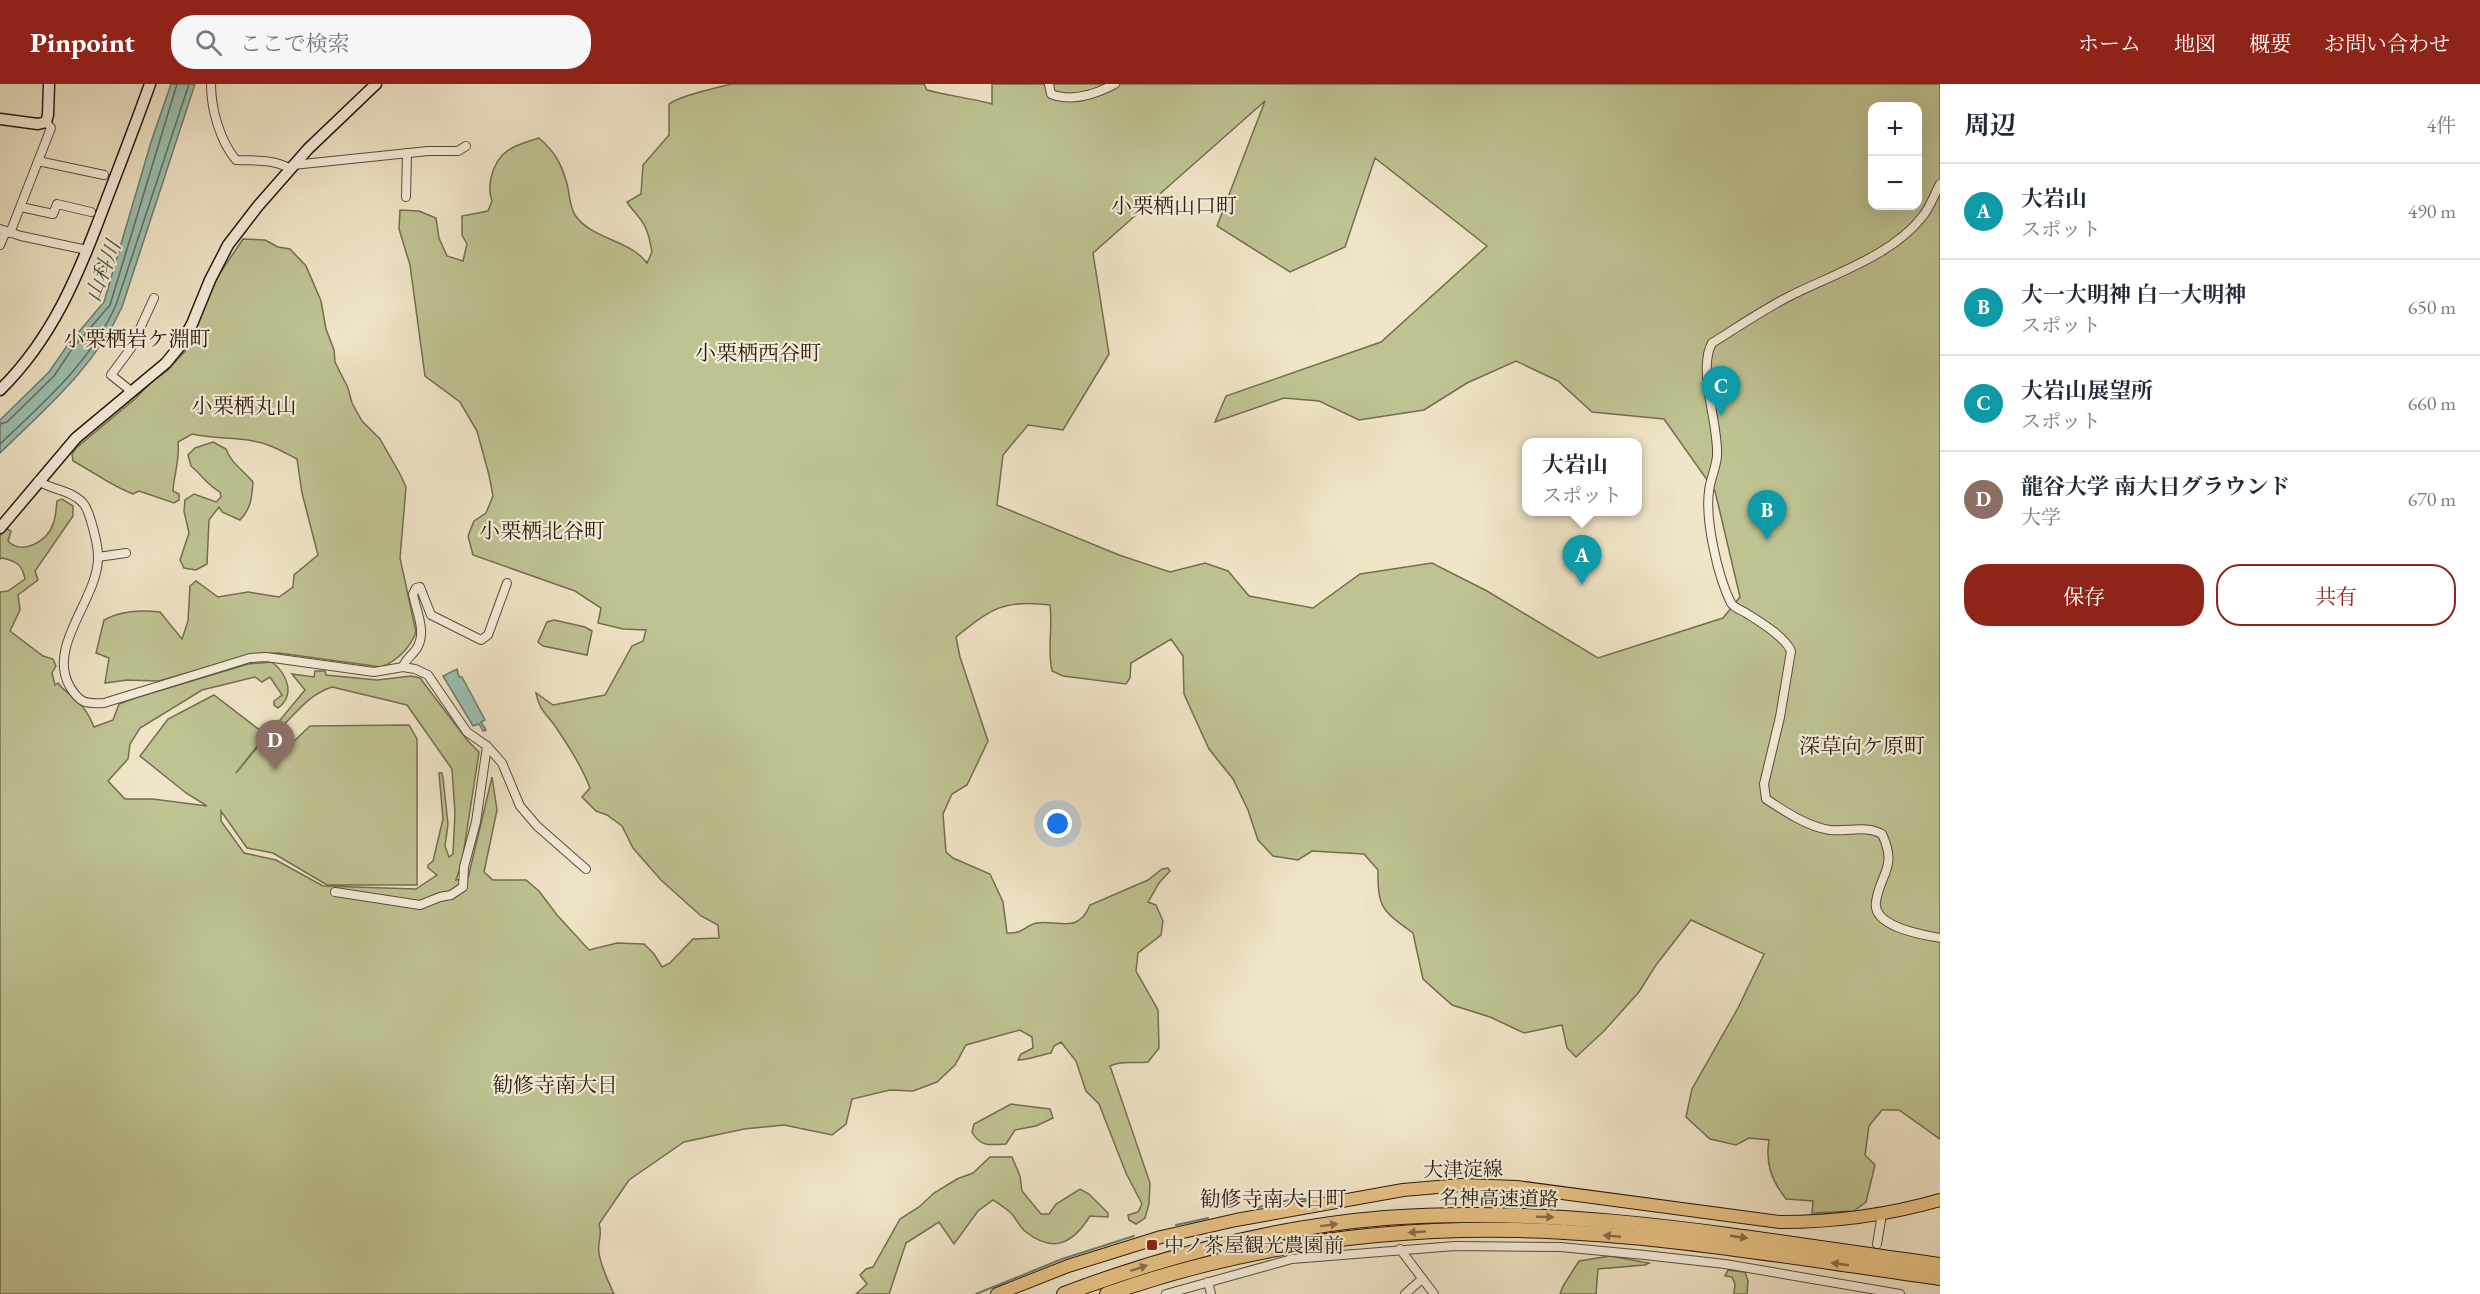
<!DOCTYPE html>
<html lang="ja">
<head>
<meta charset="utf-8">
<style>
	:root { --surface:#fff; --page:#f6f6f7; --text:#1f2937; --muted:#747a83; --line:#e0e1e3; --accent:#8f2418 }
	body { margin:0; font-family:"EB Garamond","Noto Serif JP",serif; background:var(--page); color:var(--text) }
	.controls { position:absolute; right:18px; top:18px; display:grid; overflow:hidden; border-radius:12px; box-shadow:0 6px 24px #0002 }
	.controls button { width:54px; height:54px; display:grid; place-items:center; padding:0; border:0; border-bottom:2px solid var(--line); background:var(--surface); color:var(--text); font:30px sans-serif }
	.you { position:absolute; left:1058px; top:740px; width:21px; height:21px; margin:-15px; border:4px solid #fff; border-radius:50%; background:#1a73e8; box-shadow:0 0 0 9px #1a73e833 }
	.badge { display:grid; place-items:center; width:39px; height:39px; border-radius:50%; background:var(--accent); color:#fff; font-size:20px; font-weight:700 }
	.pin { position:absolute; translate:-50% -50px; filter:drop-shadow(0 2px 3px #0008) }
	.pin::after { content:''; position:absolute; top:32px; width:21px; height:18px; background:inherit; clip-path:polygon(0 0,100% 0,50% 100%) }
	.popup { position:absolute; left:1522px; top:354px; width:120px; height:78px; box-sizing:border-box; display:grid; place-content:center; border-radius:12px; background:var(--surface); filter:drop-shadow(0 2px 4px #0005); font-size:20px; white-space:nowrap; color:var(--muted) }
	.popup b { font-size:22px; color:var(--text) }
	.popup::after { content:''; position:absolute; left:50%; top:100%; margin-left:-12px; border:12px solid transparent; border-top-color:var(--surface) }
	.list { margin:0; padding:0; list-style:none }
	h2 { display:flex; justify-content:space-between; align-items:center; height:78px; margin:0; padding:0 24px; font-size:26px }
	h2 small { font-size:20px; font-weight:400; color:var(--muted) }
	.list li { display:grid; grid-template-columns:39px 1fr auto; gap:18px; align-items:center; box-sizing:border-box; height:96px; padding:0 24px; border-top:2px solid var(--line) }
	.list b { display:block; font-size:22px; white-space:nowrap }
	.list p { margin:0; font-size:20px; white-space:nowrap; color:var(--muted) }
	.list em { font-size:20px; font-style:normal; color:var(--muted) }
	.actions { display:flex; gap:12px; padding:18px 24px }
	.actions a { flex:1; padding:14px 0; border:2px solid var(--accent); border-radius:24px; text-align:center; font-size:21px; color:var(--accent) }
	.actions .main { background:var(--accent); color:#fff }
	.icon { flex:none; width:33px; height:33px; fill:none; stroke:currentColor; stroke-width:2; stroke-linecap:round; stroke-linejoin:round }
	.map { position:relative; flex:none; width:1940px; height:1210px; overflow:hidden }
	header { display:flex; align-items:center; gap:36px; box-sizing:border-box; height:84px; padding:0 30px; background:var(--accent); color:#fff }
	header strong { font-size:28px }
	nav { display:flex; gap:33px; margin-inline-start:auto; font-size:21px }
	.search { width:420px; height:54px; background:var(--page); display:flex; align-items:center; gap:15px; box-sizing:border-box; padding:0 21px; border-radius:24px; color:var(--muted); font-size:22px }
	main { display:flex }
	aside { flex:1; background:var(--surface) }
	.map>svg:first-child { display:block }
</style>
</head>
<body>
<header>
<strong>Pinpoint</strong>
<div class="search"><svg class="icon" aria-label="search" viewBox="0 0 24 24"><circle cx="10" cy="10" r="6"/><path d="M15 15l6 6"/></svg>ここで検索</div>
<nav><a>ホーム</a><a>地図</a><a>概要</a><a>お問い合わせ</a></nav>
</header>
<main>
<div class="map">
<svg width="1940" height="1210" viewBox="0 0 1940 1210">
	<rect width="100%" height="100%" fill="#f0e5c7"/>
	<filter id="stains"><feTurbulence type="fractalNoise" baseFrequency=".00333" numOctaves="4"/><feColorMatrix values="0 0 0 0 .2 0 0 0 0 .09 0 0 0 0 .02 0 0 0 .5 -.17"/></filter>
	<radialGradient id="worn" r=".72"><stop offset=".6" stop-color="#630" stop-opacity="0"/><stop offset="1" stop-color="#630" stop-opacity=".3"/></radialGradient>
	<g fill="#bfc392" stroke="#746e4f" stroke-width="1.5" fill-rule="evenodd">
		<path d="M 731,0 L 924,0 L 927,6 C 949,12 971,14 992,20 L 992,0 L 1940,0 L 1940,1055 L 1899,1026 L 1882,1026 L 1869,1042 L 1865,1071 L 1875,1081 L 1866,1118 L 1854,1127 L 1812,1129 L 1813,1117 L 1786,1115 C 1772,1097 1765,1080 1769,1056 L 1749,1054 L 1736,1061 L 1710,1055 L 1686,1033 L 1692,1005 L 1738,924 L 1764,870 L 1691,836 L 1656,881 L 1639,908 L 1604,947 L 1576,973 L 1567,964 L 1562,941 L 1524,949 L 1490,933 L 1452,921 L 1423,895 L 1413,849 C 1383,827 1377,825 1378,786 L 1364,770 L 1312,767 L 1298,776 L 1273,772 L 1258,756 L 1248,726 L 1233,695 L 1209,665 L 1184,610 L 1183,572 L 1171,555 L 1131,579 L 1130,594 L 1126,600 L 1063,592 L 1052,587 C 1047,564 1053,545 1050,521 C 1003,515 991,525 956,553 L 960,573 L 988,657 L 967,701 L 952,710 L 943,730 L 946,768 L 953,774 L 990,790 L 1003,818 L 1007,849 C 1024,850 1025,841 1037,839 C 1061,836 1078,850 1090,821 L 1148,796 L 1162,785 L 1168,784 L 1170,787 L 1159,799 L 1148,818 L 1156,821 L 1163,837 L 1161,851 L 1138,869 L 1136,887 L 1158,926 L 1159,964 L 1148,978 C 1134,980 1122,976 1110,982 L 1150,1099 L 1149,1120 L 1145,1134 L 1136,1140 L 1129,1136 L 1128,1131 L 1138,1128 L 1142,1120 L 1126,1089 L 1099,1020 L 1086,1007 L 1076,977 L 1061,958 L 1054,962 L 1051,969 C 1039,971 1030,976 1018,976 L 1021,970 L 1033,964 L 1032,953 L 1020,946 L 966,961 L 955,981 L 937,998 L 913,1007 L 890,1006 L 852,1015 L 846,1040 L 832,1051 L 784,1041 L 744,1045 L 684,1058 L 629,1096 L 599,1140 C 603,1151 597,1158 599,1169 C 601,1183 608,1197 614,1210 L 0,1210 L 0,508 L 8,507 L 25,495 C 22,480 16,477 2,474 L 0,475 L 0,452 L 6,444 L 11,447 L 8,457 C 22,472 48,457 53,440 C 56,433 56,424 57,417 L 62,415 L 73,422 L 73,432 L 35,487 L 38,496 L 18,511 L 20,526 L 10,547 L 43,572 L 53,575 L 56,582 L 52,589 L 55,601 L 58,599 C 62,605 67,608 73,613 C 83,621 89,630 94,643 L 113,636 L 119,620 L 135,614 L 248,580 L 272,578 C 287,590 296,611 278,624 L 274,621 L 274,617 L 282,611 L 270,593 L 262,598 L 255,593 L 202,606 L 140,644 L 130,660 L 128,675 L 108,697 L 125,715 L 153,715 L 207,722 L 186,709 L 140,672 L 168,635 L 214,611 L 266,651 L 236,689 L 305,606 L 292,590 L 314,593 L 315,587 L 325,587 L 326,591 L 377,596 L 411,592 L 420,594 L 468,657 L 479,668 L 462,778 L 456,796 L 468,794 L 492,693 L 497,726 L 484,788 L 493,796 L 526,796 L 539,807 L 557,831 L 589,866 L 617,859 L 644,860 L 654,870 L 662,883 L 670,879 L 693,855 L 719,854 L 718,841 L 701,832 L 661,796 L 633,764 L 622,742 L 607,731 L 596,727 L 582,713 L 590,704 C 582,683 570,664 557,645 C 548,631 539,627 536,609 L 553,621 L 605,611 L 632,562 L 643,557 L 646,546 L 623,545 L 598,539 L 601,524 L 575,507 L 473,471 L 468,452 L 474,437 L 486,429 L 493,412 L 489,391 L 477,347 L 460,318 L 425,292 L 410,181 L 399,145 L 400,126 L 419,127 L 436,134 L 439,154 L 447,172 L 463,177 L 467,160 L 462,151 L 462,132 L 488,127 L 492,117 C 489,109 489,103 491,94 C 497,66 515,61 539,54 C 554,67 562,80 567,100 C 570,111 569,121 575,131 C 592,156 629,155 647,179 L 652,168 C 650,158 649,148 643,139 C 638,131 632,126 627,118 L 641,110 L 643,81 L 669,51 L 669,20 C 681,11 713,5 731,0 ZM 1265,17 L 1217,142 L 1290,188 L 1345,163 L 1375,74 L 1487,162 L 1381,258 L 1226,312 L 1215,338 L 1284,314 L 1319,317 L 1359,336 L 1424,326 L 1467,299 L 1516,277 L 1558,297 L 1592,328 L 1664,335 L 1715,407 L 1740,513 L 1723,534 L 1598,574 L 1487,507 L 1432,479 L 1360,490 L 1313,524 L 1249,512 L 1228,487 L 1205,479 L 1170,488 L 1119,471 L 997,421 L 1003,371 L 1028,341 L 1063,346 L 1109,270 L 1093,169 ZM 1872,22 L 1918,22 L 1918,122 L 1872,122 ZM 332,603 L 407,621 L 452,685 L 455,729 L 453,770 L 449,773 L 445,762 L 448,740 L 443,694 L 442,689 L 439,689 L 443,735 L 433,777 L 428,781 L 428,784 L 437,791 L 416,805 L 323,802 L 276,776 L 244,769 L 221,737 L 221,727 L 247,764 L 273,769 L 327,801 L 417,801 L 417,655 L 409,641 L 310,642 L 293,658 L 279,646 C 296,629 308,611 332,603 Z"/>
		<path d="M 243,155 L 265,156 L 278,163 L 290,165 L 306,182 L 321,217 L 326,245 L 334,266 L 335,278 L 348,304 L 352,319 L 362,337 L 380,355 L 400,390 L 406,403 L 400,474 L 416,548 C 411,563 396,578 381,583 L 279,569 L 254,570 L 159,597 L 127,596 L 105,599 L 109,574 L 96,569 L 104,536 C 120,527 142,526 160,528 L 182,555 L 188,537 L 190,502 L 196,497 L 218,513 L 248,508 L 279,513 L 293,503 L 294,491 L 318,471 L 302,409 L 297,375 C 283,368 269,359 253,357 C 232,353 213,355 192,350 L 178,358 C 180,377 174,389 173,407 L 179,410 L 179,416 L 174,419 L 139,407 L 133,410 C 111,402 94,388 73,377 L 72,370 L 76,364 L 136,314 L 151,298 L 168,286 L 185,267 L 218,192 Z"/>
		<path d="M 213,358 L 226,365 C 230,378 244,387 253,398 C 252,413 251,425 240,436 L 222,428 L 219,423 L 209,436 L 207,480 L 196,486 L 184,484 L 180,476 L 189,449 L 184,427 L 185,416 L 194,410 L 216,418 L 221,413 L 220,408 C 207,401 202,391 191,382 L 188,371 L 195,364 Z"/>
		<path d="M 554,536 L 585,543 L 592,547 L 587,571 L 543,562 L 538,558 L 547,538 Z"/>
		<path d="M 1011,1020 L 1050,1025 L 1053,1034 L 1036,1042 L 1015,1046 L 1006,1060 C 990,1061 980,1063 972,1048 L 974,1040 Z"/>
		<path d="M 990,1073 L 1012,1073 L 1020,1092 L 1022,1107 L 1041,1130 L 1049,1130 L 1056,1120 L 1080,1105 L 1089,1110 L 1108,1129 L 1108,1133 L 1090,1132 C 1073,1159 1054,1170 1026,1148 C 1020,1144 1017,1136 1012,1130 C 1007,1125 999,1120 993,1116 L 978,1127 L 954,1160 L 939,1138 L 906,1159 L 889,1210 L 856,1210 L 867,1200 L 860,1191 L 866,1185 L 873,1183 L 900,1135 L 919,1123 L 934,1109 L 957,1095 L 973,1089 Z"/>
		<path d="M 1610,1172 L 1649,1179 L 1645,1181 L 1598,1185 L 1596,1210 L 1560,1210 L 1563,1202 L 1579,1177 Z"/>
		<path d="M 1728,1186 L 1745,1188 L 1748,1197 L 1747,1210 L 1734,1210 L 1735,1200 L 1732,1193 L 1725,1192 Z"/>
	</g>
	<g fill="#9bbfb1" stroke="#6e7c6f" stroke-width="1.5">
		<path d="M 171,0 L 195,0 L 122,223 C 95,283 46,324 0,369 L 0,336 L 49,288 L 67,262 L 104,218 L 151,58 Z"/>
		<path d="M 457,585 L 459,593 L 462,593 L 485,636 L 481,638 L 486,646 L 483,647 L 479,640 L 473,642 L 443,592 Z"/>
	</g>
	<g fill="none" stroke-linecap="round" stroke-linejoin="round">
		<g stroke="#626c5e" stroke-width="1.5">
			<path d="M 0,340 L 7,338 L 54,292 L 72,265 L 110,221 L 177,0"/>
			<path d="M 0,360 C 44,318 91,278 116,221 L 189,0"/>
		</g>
		<g stroke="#6e7c6f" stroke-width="2">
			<path d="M 1255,1124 L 1293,1115 L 1312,1115"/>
			<path d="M 1176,1141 L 1208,1134"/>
			<path d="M 976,1210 L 1062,1175 L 1134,1152"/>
		</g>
		<g stroke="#5c4b3b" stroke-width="10">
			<g id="street">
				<path d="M 211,0 C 211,25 220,57 236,76 C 256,77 272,75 289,84"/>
				<path d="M 1049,0 L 1051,10 C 1071,18 1096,10 1115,0"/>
				<path d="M 38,77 L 104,91"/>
				<path d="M 293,81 L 428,67 L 458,67 L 466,62"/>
				<path d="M 1940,100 C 1934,111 1930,124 1922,133 C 1892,172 1831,191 1788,213 C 1761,227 1738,243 1712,259 C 1697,286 1719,340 1717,372 C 1716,384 1710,396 1709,407 C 1705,437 1718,493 1731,519 C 1734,524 1741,526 1746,529 C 1760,538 1784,552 1791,567 L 1780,633 L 1764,700 L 1766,715 C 1784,727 1808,743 1830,746 C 1848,748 1866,741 1882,750 C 1898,784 1880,789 1876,818 C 1872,843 1923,851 1940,854"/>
				<path d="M 406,113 L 407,69"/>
				<path d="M 21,123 L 53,130 L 57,120 L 91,128"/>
				<path d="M 0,145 L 21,152 L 87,166"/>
				<path d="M 10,149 L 51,44 L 46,38"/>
				<path d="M 0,161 L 6,147"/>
				<path d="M 131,307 L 111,291 L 131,264 L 154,214"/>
				<path d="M 38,397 C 52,406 71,406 83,419 C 90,427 98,461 98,472 C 99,515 46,561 70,603 C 80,619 85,620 104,619 L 250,574 L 266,573 L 374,588 L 403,583 L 415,585 L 428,591 L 467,648 L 487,662 L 476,738 L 464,783 L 463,803 L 451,811 L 440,813 L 420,821 L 335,808"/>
				<path d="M 98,473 L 126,469"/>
				<path d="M 403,583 C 405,575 413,571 417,564 C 427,548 416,527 413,510 L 416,504 L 420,503 L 431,531 L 481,556 L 488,551 L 507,499"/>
				<path d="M 487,662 L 502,679 L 520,722 L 537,742 L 586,785"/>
				<path d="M 1877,1160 L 1882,1130"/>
				<path d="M 1400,1165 L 1434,1210"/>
				<path d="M 1208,1198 L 1211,1210"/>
				<path d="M 1166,1210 L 1292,1175 L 1455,1162 L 1560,1163 L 1645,1171 L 1725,1180 L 1900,1210"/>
				<path d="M 1405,1210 L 1422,1195"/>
			</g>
		</g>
		<g stroke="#2a180c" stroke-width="13">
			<g id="secondary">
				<path d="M 0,35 L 38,40 L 46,38 L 48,31 L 49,0"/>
				<path d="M 0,306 C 52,255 78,192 103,125 C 119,83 135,42 150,0"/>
				<path d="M 0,444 L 76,354 L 166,279 L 179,263 L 192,240 L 210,196 L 228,161 L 258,122 L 308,65 L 376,0"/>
			</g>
		</g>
		<g stroke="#2a180c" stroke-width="14">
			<path id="primary" d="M 997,1210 L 1068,1182 L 1161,1153 L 1236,1136 L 1403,1106 L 1461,1101 L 1517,1103 L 1780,1138 C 1835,1138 1888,1131 1940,1116"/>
		</g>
		<g stroke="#2a180c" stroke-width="16">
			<g id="highway">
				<path d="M 1064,1210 C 1167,1171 1276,1143 1385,1134 C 1571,1120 1756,1156 1940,1181"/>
				<path d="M 1107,1210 C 1238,1164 1378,1143 1517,1146 C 1656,1149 1802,1175 1940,1194"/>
			</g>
		</g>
		<use href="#street" stroke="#f5eedb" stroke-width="8"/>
		<use href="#secondary" stroke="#f5eedb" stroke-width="10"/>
		<use href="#primary" stroke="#e8c284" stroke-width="12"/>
		<use href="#highway" stroke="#e8c284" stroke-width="14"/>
	</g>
	<defs><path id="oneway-solid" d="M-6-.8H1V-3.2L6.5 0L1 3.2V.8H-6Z" transform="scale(1.5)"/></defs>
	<g fill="#896d48">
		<use href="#oneway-solid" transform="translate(1545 1133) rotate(2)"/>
		<use href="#oneway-solid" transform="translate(1329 1141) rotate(-7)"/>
		<use href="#oneway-solid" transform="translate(1417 1148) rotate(176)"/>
		<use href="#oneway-solid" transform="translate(1612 1152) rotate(-175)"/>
		<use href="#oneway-solid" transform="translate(1739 1153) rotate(8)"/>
		<use href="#oneway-solid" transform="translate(1840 1180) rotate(-172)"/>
		<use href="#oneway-solid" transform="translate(1139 1184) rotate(-18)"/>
	</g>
	<rect fill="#8f2418" stroke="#f5eedb" stroke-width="2" x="1146" y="1155" width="12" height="12" rx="3"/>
	<g text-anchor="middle" stroke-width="4.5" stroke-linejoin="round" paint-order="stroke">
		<g font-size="20" fill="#2a180c" stroke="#f5eedb">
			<text transform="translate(1463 1085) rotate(-1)" y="7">大津淀線</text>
			<text transform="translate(1499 1114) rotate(1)" y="7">名神高速道路</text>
		</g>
		<g font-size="20" fill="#2a180c" stroke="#f5eedb" text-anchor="start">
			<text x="1164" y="1168">中ノ茶屋観光農園前</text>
		</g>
		<g font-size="21" fill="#2a180c" stroke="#f5eedb">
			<text x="1174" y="129">小栗栖山口町</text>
			<text x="137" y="262">小栗栖岩ケ淵町</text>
			<text x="758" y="276">小栗栖西谷町</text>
			<text x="244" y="329">小栗栖丸山</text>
			<text x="542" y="454">小栗栖北谷町</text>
			<text x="1862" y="669">深草向ケ原町</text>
			<text x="555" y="1008">勧修寺南大日</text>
			<text x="1273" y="1122">勧修寺南大日町</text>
		</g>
		<g font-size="21" font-style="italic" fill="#525246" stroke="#f5eedb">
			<text transform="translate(103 187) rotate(-69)" y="7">山科川</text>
		</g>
	</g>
	<rect width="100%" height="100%" filter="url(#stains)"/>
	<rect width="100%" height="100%" fill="url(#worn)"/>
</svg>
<div class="controls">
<button>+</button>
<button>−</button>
</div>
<div class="you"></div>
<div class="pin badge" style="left:1582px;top:501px;background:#0f9aa8">A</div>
<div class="popup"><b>大岩山</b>スポット</div>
<div class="pin badge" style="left:1767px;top:456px;background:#0f9aa8">B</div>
<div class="pin badge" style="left:1721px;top:332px;background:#0f9aa8">C</div>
<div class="pin badge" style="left:275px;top:686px;background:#8d6e63">D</div>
</div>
<aside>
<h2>周辺<small>4件</small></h2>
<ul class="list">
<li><span class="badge" style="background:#0f9aa8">A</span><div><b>大岩山</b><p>スポット</p></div><em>490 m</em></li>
<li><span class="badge" style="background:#0f9aa8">B</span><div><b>大一大明神 白一大明神</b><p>スポット</p></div><em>650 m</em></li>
<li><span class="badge" style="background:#0f9aa8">C</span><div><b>大岩山展望所</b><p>スポット</p></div><em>660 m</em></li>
<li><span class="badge" style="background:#8d6e63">D</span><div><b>龍谷大学 南大日グラウンド</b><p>大学</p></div><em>670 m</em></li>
</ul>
<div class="actions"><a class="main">保存</a><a>共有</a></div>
</aside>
</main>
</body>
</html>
